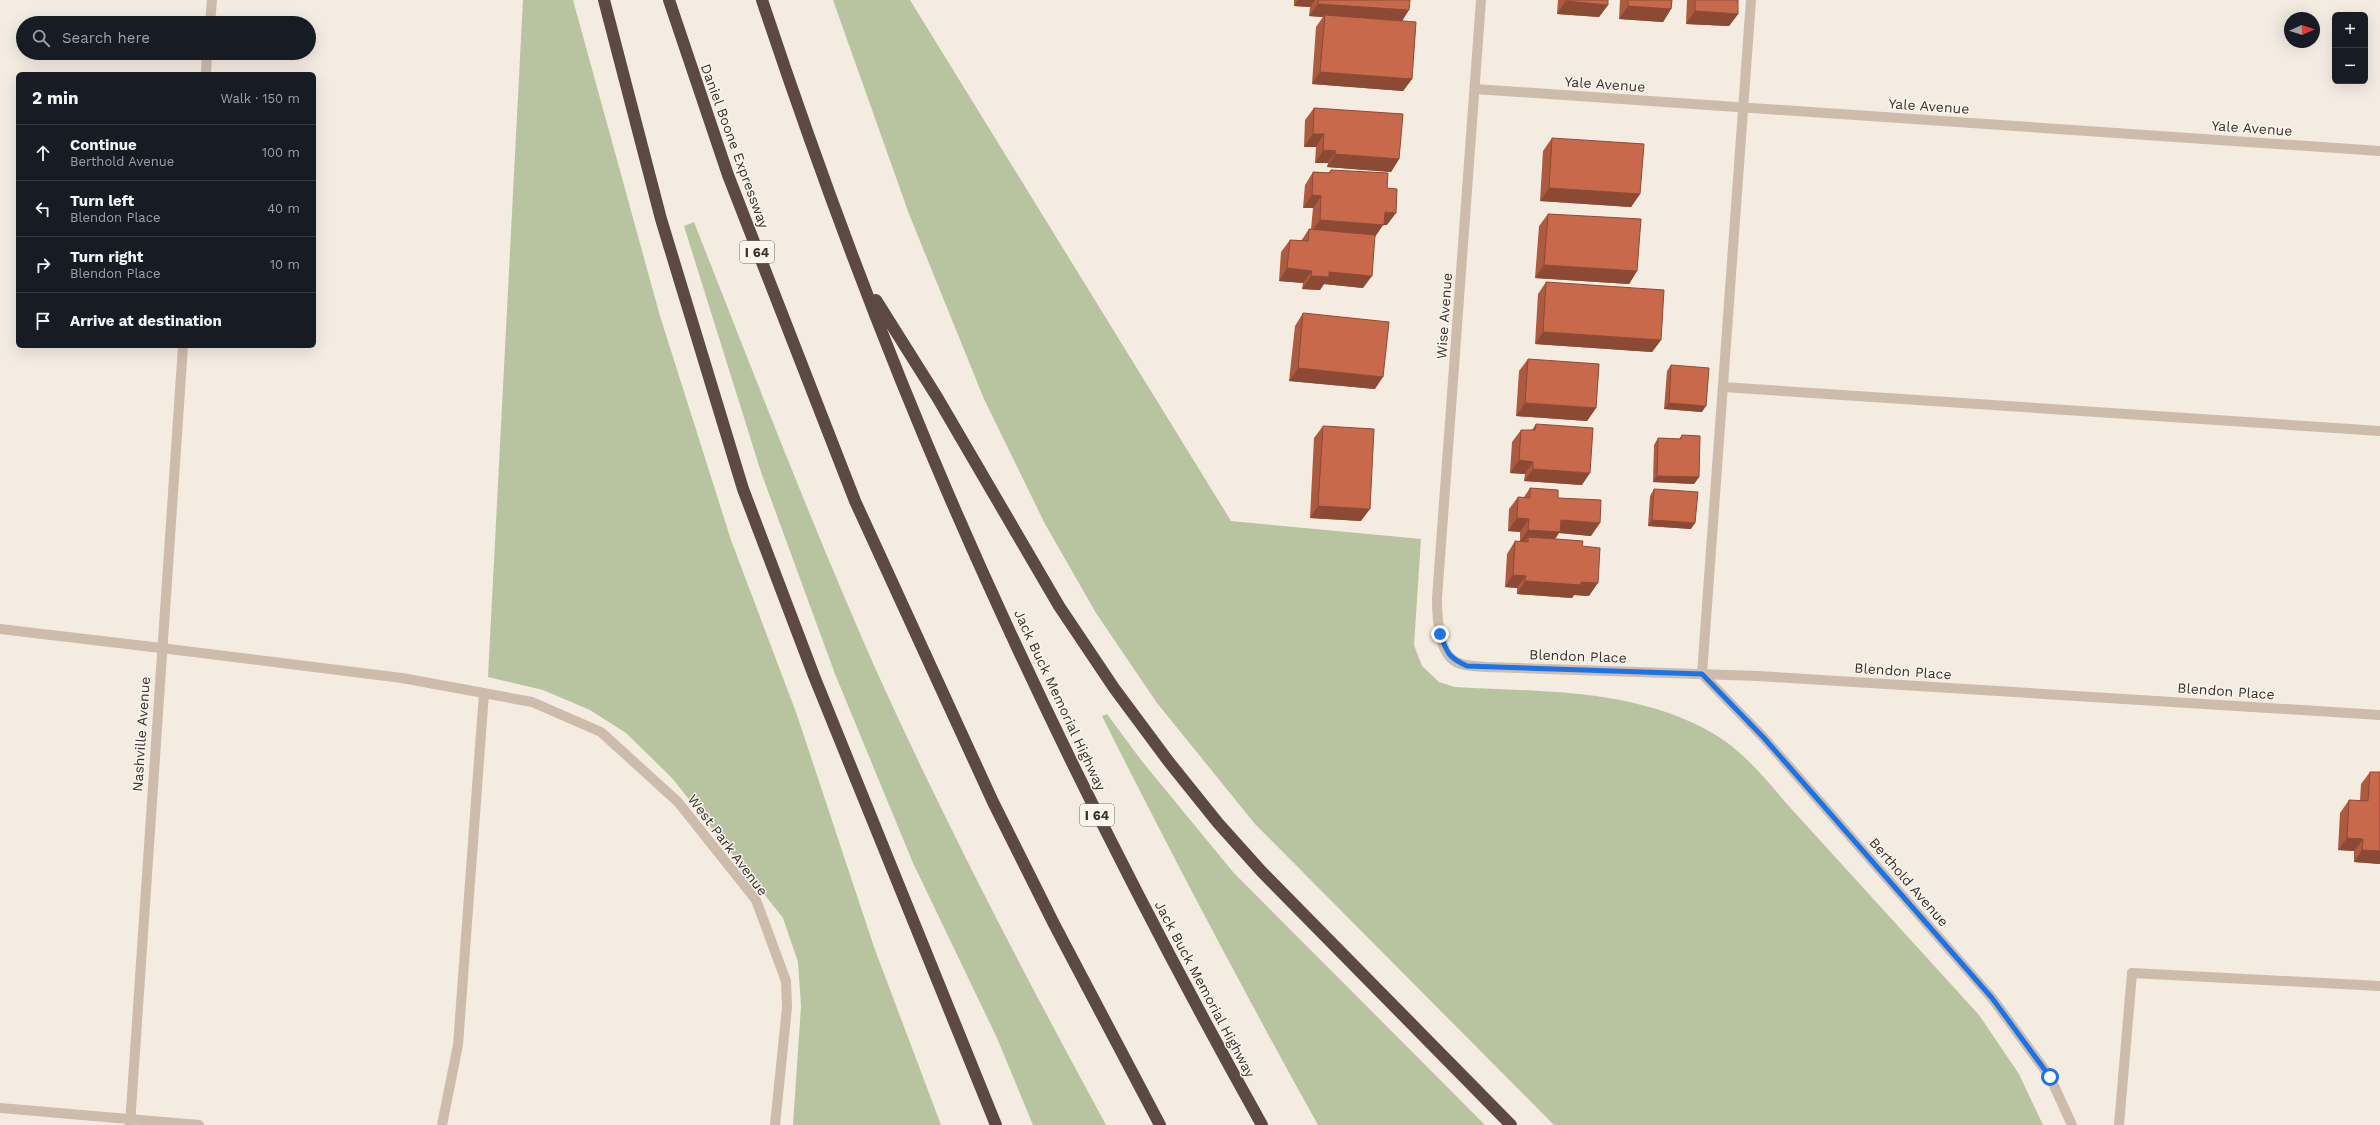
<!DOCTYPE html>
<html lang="en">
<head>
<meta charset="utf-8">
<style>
	:root { --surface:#171b24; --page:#20242c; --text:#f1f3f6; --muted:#9ea1a6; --line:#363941 }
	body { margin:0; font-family:"Work Sans",sans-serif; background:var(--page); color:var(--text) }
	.controls { position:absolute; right:12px; top:12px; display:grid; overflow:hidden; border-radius:6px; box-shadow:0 4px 16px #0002 }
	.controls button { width:36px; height:36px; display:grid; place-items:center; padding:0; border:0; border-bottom:1px solid var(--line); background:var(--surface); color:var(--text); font:20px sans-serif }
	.compass { position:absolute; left:2284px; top:12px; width:36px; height:36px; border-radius:50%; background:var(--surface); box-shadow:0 4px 16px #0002; rotate:87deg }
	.stop { position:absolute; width:12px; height:12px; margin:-9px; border:3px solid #1a73e8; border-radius:50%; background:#fff }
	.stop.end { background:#1a73e8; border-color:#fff; box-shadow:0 1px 4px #0008 }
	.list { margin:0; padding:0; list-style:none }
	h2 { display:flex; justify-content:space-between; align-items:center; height:52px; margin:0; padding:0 16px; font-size:17px }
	h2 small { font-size:13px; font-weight:400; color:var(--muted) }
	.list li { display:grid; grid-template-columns:26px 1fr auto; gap:12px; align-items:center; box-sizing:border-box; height:56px; padding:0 16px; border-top:1px solid var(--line) }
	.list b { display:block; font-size:15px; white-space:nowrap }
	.list p { margin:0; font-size:13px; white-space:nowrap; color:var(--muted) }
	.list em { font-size:13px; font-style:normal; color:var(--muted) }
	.icon { flex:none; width:22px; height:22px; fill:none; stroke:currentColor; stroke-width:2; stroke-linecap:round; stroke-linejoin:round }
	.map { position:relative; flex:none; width:2380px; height:1125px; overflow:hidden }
	.search { position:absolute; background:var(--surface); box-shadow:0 4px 16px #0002; left:16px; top:16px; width:300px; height:44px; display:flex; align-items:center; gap:10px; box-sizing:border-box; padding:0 14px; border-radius:22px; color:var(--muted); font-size:15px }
	.panel { position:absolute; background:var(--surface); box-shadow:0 4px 16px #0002; left:16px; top:72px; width:300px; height:276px; border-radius:6px }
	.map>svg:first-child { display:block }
</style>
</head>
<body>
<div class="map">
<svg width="2380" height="1125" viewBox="0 0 2380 1125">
	<rect width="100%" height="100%" fill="#f4ebe1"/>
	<g fill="#b8c4a0">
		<path d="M 523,0 L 573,0 L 660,316 L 731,540 L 797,715 L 874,947 L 941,1125 L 793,1125 L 801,1006 L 798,962 L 783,918 L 672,778 L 626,733 L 590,710 L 543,690 L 488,677 Z"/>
		<path d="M 833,0 L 910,0 L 1231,521 L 1421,539 L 1414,645 L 1422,666 L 1439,682 L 1455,687 C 1543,692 1635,688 1714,734 C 1743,751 1765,778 1786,803 L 1979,1015 L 2019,1074 L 2043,1125 L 1554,1125 L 1255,824 L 1157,703 L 1096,613 L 1045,524 L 984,399 L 909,214 Z"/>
		<path d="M 694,222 C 753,372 811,523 876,670 C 946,825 1025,976 1106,1125 L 1033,1125 L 997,1038 L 913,863 L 835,674 L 761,472 L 684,226 Z"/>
		<path d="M 1107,714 L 1141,760 L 1233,872 L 1485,1125 L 1318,1125 C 1243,990 1171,854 1102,716 Z"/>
	</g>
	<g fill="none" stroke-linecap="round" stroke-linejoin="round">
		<g stroke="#cdbbac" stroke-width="10">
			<path d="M 1723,387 L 2380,431"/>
			<path d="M 0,629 L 161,648"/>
			<path d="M 1702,674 L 1751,0"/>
			<path d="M 2132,973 L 2380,986"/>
			<path d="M 0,1108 L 199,1125"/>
			<path d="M 442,1125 L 458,1045 L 484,693"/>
		</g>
		<g stroke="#cdbbac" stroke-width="10">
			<path d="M 1481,0 L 1437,598 C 1437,614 1438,649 1453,660 C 1462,667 1476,666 1486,667 L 1758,676 L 2380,715"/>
			<path d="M 210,23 L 212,0"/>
			<path d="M 206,74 L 207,53"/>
			<path d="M 1475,89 L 2380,151"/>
			<path d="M 161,648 L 402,678 L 532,702 L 601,732 L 678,802 L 756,900 L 786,981 L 787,1007 L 775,1125"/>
			<path d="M 1702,674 L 1764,738 L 1992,998 L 2050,1077 L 2072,1125"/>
			<path d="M 130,1125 L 183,346"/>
			<path d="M 2119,1125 L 2132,973"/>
		</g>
		<g stroke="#5c4a42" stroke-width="12">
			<path d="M 604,0 L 661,219 L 743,489 L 814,676 L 996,1125"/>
			<path d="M 669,0 L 728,175 L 855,501 L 993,802 L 1054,924 L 1160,1125"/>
			<path d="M 762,0 C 818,168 880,336 950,498 C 1043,713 1148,921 1262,1125"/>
			<path d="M 876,300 L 937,397 L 1059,606 L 1114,688 L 1169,762 L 1218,823 L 1262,872 L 1511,1125"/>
		</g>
	</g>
	<g fill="#ac5a40">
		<path d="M 1294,0 L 1410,0 L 1402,21 L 1412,79 L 1403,91 L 1312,84 L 1316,27 L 1323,17 L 1309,16 L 1310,7 L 1294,6 Z"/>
		<path d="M 1558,0 L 1608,0 L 1608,5 L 1599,17 L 1557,14 Z"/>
		<path d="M 1620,0 L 1672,0 L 1671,9 L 1663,22 L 1619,19 Z"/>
		<path d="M 1687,0 L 1738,0 L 1738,14 L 1729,26 L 1686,24 Z"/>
		<path d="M 1314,108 L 1399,159 L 1391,172 L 1327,167 L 1328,163 L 1315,163 L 1316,147 L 1304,147 L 1305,120 Z"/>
		<path d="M 1552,138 L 1640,194 L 1631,207 L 1540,201 L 1543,151 Z"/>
		<path d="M 1331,170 L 1387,188 L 1387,225 L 1383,225 L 1375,236 L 1363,288 L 1324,284 L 1320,290 L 1302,289 L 1303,283 L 1279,281 L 1281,252 L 1290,240 L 1301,241 L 1309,229 L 1311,229 L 1313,208 L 1303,208 L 1305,185 L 1313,172 L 1328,173 Z"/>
		<path d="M 1548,214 L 1637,271 L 1629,284 L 1535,278 L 1539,226 Z"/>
		<path d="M 1546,282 L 1661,340 L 1652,352 L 1535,344 L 1538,294 Z"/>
		<path d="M 1303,313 L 1375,389 L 1289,381 L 1295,326 Z"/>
		<path d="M 1528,359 L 1596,408 L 1587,421 L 1516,416 L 1519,371 Z"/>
		<path d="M 1671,365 L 1702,412 L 1664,409 L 1667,371 Z"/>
		<path d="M 1536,424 L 1582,485 L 1524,481 L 1525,474 L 1510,473 L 1512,442 L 1521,430 L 1532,430 Z"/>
		<path d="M 1323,426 L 1361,521 L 1310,518 L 1314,438 Z"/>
		<path d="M 1682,435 L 1699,477 L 1694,484 L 1653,482 L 1654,445 L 1658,438 L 1679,439 Z"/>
		<path d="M 1530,488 L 1558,498 L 1591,536 L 1559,533 L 1555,539 L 1582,546 L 1589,596 L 1574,595 L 1572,598 L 1517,594 L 1517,588 L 1505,587 L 1507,554 L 1515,541 L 1520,541 L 1520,532 L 1508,531 L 1509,509 L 1518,497 L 1524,497 Z"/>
		<path d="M 1654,489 L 1691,529 L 1648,526 L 1650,496 Z"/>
		<path d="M 2370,772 L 2380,864 L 2354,862 L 2354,851 L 2338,850 L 2340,813 L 2349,800 L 2360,801 L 2361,784 Z"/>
	</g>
	<g fill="#8c4a34">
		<path d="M 1298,0 L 1315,0 L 1310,7 L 1294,6 Z"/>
		<path d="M 1566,1 L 1608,5 L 1599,17 L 1557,14 Z"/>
		<path d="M 1318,4 L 1409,10 L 1401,23 L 1325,15 L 1323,17 L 1309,16 Z"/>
		<path d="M 1628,6 L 1671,9 L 1663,22 L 1619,19 Z"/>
		<path d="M 1695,11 L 1738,14 L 1729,26 L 1686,24 Z"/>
		<path d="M 1320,72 L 1412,79 L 1403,91 L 1312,84 Z"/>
		<path d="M 1313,134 L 1324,134 L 1316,147 L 1304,147 Z"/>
		<path d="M 1323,150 L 1336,151 L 1328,163 L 1315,163 Z"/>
		<path d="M 1335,154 L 1399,159 L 1391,172 L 1327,167 Z"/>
		<path d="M 1549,188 L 1640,194 L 1631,207 L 1540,201 Z"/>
		<path d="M 1312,195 L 1321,196 L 1313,208 L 1303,208 Z"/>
		<path d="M 1385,212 L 1396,213 L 1387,225 L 1383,225 L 1375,237 L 1311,233 L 1320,220 Z"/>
		<path d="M 1544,265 L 1637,271 L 1629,284 L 1535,278 Z"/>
		<path d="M 1287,268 L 1312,271 L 1303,283 L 1279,281 Z"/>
		<path d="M 1329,272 L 1372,276 L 1363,288 L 1324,284 L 1320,290 L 1302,289 L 1311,276 Z"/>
		<path d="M 1543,332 L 1661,340 L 1652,352 L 1535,344 Z"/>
		<path d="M 1298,368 L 1383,377 L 1375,389 L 1289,381 Z"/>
		<path d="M 1525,403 L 1596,408 L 1587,421 L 1516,416 Z"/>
		<path d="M 1669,403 L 1706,406 L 1702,412 L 1664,409 Z"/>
		<path d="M 1519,460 L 1533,462 L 1525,474 L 1510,473 Z"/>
		<path d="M 1533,469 L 1590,473 L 1582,485 L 1524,481 Z"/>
		<path d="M 1657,476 L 1699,477 L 1694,484 L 1653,482 Z"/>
		<path d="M 1318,506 L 1370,509 L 1361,521 L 1310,518 Z"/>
		<path d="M 1517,518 L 1529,519 L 1520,532 L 1508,531 Z"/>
		<path d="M 1561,520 L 1600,523 L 1591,536 L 1559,533 L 1551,545 L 1528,542 L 1528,537 L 1524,543 L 1520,542 L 1528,530 Z"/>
		<path d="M 1652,520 L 1695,523 L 1691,529 L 1648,526 Z"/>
		<path d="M 1513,575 L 1526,576 L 1517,588 L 1505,587 Z"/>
		<path d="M 1525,581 L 1581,582 L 1598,583 L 1589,596 L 1574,595 L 1572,598 L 1517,594 Z"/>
		<path d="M 2347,838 L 2363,839 L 2354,851 L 2338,850 Z"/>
		<path d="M 2362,850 L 2380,851 L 2380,864 L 2354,862 Z"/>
	</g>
	<g fill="#c8694b" stroke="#8c4a34">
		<path d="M 1318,0 L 1410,0 L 1409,10 L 1318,4 Z"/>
		<path d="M 1566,0 L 1608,0 L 1608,5 L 1566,1 Z"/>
		<path d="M 1628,0 L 1672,0 L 1671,9 L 1628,6 Z"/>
		<path d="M 1695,0 L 1738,0 L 1738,14 L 1695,11 Z"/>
		<path d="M 1325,15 L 1416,22 L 1412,79 L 1320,72 Z"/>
		<path d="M 1314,108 L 1403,114 L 1399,159 L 1335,154 L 1336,151 L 1323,150 L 1324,134 L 1313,134 Z"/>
		<path d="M 1552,138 L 1644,144 L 1640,194 L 1549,188 Z"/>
		<path d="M 1331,170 L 1388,173 L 1387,188 L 1397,189 L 1396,213 L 1385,212 L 1384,225 L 1320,220 L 1321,196 L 1312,195 L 1313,172 L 1330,173 Z"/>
		<path d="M 1548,214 L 1641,219 L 1637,271 L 1544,265 Z"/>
		<path d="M 1309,229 L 1375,235 L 1372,276 L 1329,272 L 1329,277 L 1311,276 L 1312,271 L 1287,268 L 1290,240 L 1308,241 Z"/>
		<path d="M 1546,282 L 1664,290 L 1661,340 L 1543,332 Z"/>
		<path d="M 1303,313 L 1389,322 L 1383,377 L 1298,368 Z"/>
		<path d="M 1528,359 L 1599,364 L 1596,408 L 1525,403 Z"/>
		<path d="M 1671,365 L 1709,368 L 1706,406 L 1669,403 Z"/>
		<path d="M 1536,424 L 1593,428 L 1590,473 L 1533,469 L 1533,462 L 1519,460 L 1521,430 L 1535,430 Z"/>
		<path d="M 1323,426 L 1374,429 L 1370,509 L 1318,506 Z"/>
		<path d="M 1682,435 L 1700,436 L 1699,477 L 1657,476 L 1658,438 L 1681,439 Z"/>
		<path d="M 1530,488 L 1558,490 L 1558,498 L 1601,500 L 1600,523 L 1561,520 L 1560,532 L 1528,530 L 1529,519 L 1517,518 L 1518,497 L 1530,498 Z"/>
		<path d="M 1654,489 L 1698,492 L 1695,523 L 1652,520 Z"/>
		<path d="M 1528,537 L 1583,541 L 1582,546 L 1600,548 L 1598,583 L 1581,582 L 1581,585 L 1525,581 L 1526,576 L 1513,575 L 1515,541 L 1528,542 Z"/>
		<path d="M 2370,772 L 2380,772 L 2380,851 L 2362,850 L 2363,839 L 2347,838 L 2349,800 L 2368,801 Z"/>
	</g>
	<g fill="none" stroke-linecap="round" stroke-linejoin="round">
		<path stroke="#1a73e8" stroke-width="5" d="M 1440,634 C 1447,653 1449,658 1467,666 L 1702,674 L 1764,738 L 1992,998 L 2050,1077"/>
	</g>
	<g text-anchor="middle" stroke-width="3" stroke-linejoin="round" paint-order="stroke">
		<g fill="#fbf5ee" stroke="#756b66" stroke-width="1">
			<rect x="740" y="241" width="34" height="22" rx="3"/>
			<rect x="1080" y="804" width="34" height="22" rx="3"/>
		</g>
		<g font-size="13" font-weight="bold" fill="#3b302b">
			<text x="757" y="257">I 64</text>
			<text x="1097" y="820">I 64</text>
		</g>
		<g font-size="14" fill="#3b302b" stroke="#fbf5ee">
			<text transform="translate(1605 84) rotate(4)" y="5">Yale Avenue</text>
			<text transform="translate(1929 106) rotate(4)" y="5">Yale Avenue</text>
			<text transform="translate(2252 128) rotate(4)" y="5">Yale Avenue</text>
			<text transform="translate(735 146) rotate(70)" y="5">Daniel Boone Expressway</text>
			<text transform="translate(1444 316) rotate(-86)" y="5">Wise Avenue</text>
			<text transform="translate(1578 656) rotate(2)" y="5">Blendon Place</text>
			<text transform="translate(1903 671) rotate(4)" y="5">Blendon Place</text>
			<text transform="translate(2226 691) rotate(4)" y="5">Blendon Place</text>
			<text transform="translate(1060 700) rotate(65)" y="5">Jack Buck Memorial Highway</text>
			<text transform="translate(141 734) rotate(-86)" y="5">Nashville Avenue</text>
			<text transform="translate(728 845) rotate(53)" y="5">West Park Avenue</text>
			<text transform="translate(1909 882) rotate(49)" y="5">Berthold Avenue</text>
			<text transform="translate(1205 989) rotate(62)" y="5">Jack Buck Memorial Highway</text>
		</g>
	</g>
</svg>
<div class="controls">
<button>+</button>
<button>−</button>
</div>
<svg class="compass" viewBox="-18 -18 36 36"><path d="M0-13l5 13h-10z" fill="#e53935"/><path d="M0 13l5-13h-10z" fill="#9ea1a6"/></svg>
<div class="stop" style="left:2050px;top:1077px"></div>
<div class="stop end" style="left:1440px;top:634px"></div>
<div class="search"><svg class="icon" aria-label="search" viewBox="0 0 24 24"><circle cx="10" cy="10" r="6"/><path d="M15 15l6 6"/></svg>Search here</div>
<section class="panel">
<h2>2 min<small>Walk · 150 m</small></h2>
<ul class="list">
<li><svg class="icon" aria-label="ahead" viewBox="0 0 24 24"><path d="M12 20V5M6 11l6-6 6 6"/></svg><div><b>Continue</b><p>Berthold Avenue</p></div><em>100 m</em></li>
<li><svg class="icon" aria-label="left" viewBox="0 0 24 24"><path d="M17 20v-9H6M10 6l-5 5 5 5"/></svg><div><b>Turn left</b><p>Blendon Place</p></div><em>40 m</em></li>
<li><svg class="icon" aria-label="right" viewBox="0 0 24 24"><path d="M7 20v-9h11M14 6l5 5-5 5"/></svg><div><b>Turn right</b><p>Blendon Place</p></div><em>10 m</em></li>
<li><svg class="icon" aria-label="arrive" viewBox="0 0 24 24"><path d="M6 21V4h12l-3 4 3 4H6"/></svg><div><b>Arrive at destination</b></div></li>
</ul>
</section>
</div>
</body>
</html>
